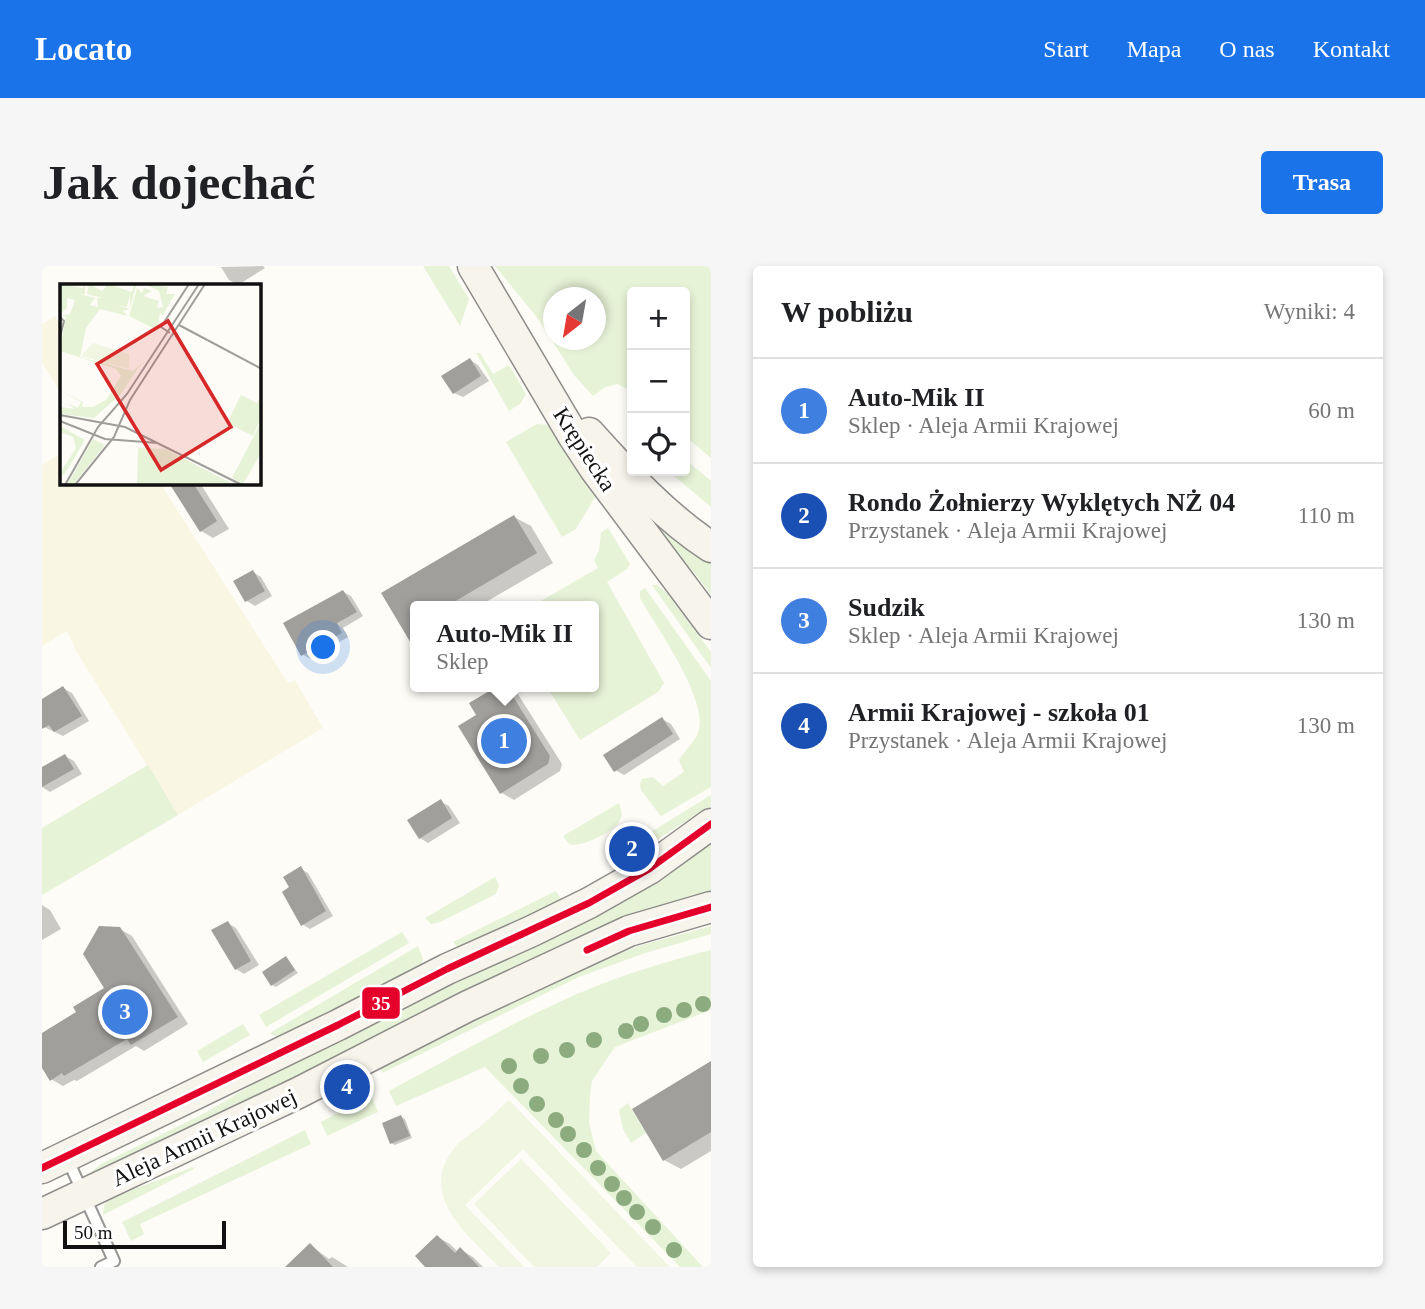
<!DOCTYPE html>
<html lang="pl">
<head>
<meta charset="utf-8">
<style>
	:root { --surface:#fff; --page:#f6f6f6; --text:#202124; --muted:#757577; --line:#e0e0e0; --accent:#1a73e8 }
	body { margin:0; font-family:Georgia,serif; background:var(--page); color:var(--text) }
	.controls { position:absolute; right:21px; top:21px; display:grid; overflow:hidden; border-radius:7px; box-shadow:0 4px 10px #0003 }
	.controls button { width:63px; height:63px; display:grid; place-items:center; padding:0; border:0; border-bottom:2px solid var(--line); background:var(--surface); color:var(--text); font:35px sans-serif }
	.compass { position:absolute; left:501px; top:21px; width:63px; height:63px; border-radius:50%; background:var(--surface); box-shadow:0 4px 10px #0003; rotate:211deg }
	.scale { position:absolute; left:21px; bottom:18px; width:163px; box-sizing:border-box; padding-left:7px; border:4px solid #111; border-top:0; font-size:19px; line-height:24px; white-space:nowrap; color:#111; -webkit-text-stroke:5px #fff; paint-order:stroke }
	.you { position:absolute; left:282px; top:382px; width:24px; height:24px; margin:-18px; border:5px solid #fff; border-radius:50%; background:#1a73e8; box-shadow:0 0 0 10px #1a73e833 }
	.badge { display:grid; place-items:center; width:46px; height:46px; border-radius:50%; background:var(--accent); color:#fff; font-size:23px; font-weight:700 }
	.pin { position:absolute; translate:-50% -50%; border:4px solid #fff; box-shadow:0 2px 7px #0006 }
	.popup { position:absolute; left:368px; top:335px; width:189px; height:91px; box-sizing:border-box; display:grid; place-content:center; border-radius:7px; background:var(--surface); filter:drop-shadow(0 2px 5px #0005); font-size:23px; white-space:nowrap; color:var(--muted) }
	.popup b { font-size:26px; color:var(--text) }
	.popup::after { content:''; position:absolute; left:50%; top:100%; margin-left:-14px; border:14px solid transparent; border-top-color:var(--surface) }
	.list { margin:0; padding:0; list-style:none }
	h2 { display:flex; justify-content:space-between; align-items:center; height:91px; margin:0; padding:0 28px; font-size:30px }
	h2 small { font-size:23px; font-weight:400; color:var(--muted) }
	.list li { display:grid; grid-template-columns:46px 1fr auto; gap:21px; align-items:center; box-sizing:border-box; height:105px; padding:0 28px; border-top:2px solid var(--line) }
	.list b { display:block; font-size:26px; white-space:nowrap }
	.list p { margin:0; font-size:23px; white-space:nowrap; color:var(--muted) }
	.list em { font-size:23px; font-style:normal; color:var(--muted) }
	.icon { flex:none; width:38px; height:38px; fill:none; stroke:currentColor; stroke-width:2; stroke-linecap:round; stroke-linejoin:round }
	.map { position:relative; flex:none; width:669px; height:1001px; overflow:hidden; border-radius:7px }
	header { display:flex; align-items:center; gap:42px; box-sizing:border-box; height:98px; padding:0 35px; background:var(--accent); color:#fff }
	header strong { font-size:33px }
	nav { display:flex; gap:38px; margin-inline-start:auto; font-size:24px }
	.intro { display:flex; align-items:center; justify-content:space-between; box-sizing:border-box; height:168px; padding:0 42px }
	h1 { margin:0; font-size:49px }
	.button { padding:18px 32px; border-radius:7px; background:var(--accent); color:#fff; font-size:24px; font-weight:700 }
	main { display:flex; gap:42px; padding:0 42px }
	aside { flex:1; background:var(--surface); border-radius:7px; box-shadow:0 4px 10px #0003 }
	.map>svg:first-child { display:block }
</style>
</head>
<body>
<header>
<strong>Locato</strong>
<nav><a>Start</a><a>Mapa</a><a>O nas</a><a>Kontakt</a></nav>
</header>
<div class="intro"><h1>Jak dojechać</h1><a class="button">Trasa</a></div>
<main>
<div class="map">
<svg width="669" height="1001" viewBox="0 0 669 1001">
	<rect width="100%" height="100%" fill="#fdfcf7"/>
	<g fill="#f9f7e4">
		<path d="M 13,50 L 19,60 L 19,127 L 0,97 L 0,58 Z"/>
		<path d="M 19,187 L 19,217 L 118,217 L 246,417 L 253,414 L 281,462 L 136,549 L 34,385 L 25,365 L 0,380 L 0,199 Z"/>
	</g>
	<g fill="#e7f3d7" fill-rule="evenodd">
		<path d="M 381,0 L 407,0 L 427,33 L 418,60 Z"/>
		<path d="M 453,0 L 669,0 L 669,192 L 643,170 L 643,26 L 590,26 L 590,126 L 576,118 L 563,121 L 551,130 L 532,109 L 497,54 ZM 512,32 L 554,32 L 554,74 L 512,74 Z"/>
		<path d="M 434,87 L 438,87 L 451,108 L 467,99 L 484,128 L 478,138 L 467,145 Z"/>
		<path d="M 495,158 L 506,159 L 513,167 L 553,231 L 534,263 L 520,271 L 464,176 Z"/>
		<path d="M 643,193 L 669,215 L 669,241 L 626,205 L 643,205 Z"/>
		<path d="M 562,196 L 654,288 L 669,297 L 669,329 L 655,310 L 594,245 Z"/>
		<path d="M 566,262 L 588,298 L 585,303 L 565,316 L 622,417 L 616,426 L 538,474 L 505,421 L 551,421 L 551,340 L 490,340 L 556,302 L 552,294 L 557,285 L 559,267 Z"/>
		<path d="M 610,319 L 615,319 L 624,326 L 669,386 L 669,402 Z"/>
		<path d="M 603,322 L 669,415 L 669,521 L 619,550 L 599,524 L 598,518 L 600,513 L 611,511 L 621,520 L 642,506 L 637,494 C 643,483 654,477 657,463 C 665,432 614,360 598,332 L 598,325 Z"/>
		<path d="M 106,499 L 136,549 L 0,629 L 0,562 Z"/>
		<path d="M 669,529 L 669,540 L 614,574 L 609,566 Z"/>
		<path d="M 577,537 C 579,543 581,549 578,554 C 572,566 539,582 527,578 L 521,570 Z"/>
		<path d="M 669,573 L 669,625 L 608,643 L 583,653 L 48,911 L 50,905 L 59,898 L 163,847 L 245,798 Z"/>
		<path d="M 453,611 L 457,619 L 454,628 L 398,656 L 389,658 L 383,652 Z"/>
		<path d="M 514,625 L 521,636 L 416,682 L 411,676 Z"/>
		<path d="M 669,660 L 669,668 L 603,687 L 537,711 L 340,807 L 339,801 L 343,796 L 532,705 L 597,680 Z"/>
		<path d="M 360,666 L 367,677 L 224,761 L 217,749 Z"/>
		<path d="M 376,680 L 381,693 L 379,701 L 242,772 L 235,771 L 228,767 Z"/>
		<path d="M 669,684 L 669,744 L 573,781 L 550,815 L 548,830 L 547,857 L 554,885 L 661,1001 L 638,1001 L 443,801 L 354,840 L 347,825 C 412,790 483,749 552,721 C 590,706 629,694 669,684 Z"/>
		<path d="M 201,758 L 208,769 L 161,796 L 155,785 Z"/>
		<path d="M 329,829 L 336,846 L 285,870 L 279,856 Z"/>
		<path d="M 586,837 L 604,867 L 589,877 L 581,863 L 577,844 Z"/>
		<path d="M 263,864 L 269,878 L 98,958 L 102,968 L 89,975 L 80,956 Z"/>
		<path d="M 151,901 L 152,903 L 61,949 L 62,939 L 68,932 Z"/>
	</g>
	<g fill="#f0f6e1">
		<path d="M 467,834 L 628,1001 L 595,1001 L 481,883 L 423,939 L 482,1001 L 457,1001 C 426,969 373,928 414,880 C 421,872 431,867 439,860 C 448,852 457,843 467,834 Z"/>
		<path d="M 479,893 L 569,987 L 555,1001 L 492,1001 L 432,938 Z"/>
	</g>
	<g fill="#0003">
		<path d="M 221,0 L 223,2 L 196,19 L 187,14 L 179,1 Z"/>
		<path d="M 428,94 L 436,99 L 447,115 L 421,131 L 412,127 Z"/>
		<path d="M 129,217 L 158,217 L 187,263 L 171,272 L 159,265 Z"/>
		<path d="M 472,251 L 489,260 L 511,297 L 437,340 L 373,340 L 341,328 Z"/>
		<path d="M 211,306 L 219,311 L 230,330 L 213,340 L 205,335 L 194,316 Z"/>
		<path d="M 301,326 L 309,330 L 321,350 L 301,362 L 306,371 L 268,393 L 260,388 Z"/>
		<path d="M 457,421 L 467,421 L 474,425 L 520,498 L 518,505 L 472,534 L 460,527 L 436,449 L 429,438 Z"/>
		<path d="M 21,422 L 30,427 L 47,455 L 21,470 L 2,461 L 0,457 L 0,435 Z"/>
		<path d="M 620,453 L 629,458 L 638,473 L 582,509 L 573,504 Z"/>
		<path d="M 23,490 L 32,495 L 40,508 L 8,526 L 0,521 L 0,503 Z"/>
		<path d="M 399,536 L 407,540 L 418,557 L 386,577 L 378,572 Z"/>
		<path d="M 259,603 L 266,607 L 291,650 L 268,663 L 260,658 L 249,622 Z"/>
		<path d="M 0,639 L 8,644 L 19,663 L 0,674 Z"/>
		<path d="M 186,657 L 194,662 L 217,699 L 202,708 L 194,703 Z"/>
		<path d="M 78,663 L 90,670 L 146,758 L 102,785 L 94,780 L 35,815 L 32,814 L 21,820 L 9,813 L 0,798 L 0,769 L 37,747 L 65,723 Z"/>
		<path d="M 244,692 L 256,707 L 234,721 L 230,719 Z"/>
		<path d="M 669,798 L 669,885 L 639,903 L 622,894 L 592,844 Z"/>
		<path d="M 359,851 L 363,853 L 370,872 L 353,879 L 349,877 Z"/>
		<path d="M 396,971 L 408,978 L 416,986 L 419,984 L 431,991 L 441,1001 L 386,1001 Z"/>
		<path d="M 268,979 L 287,993 L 290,991 L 306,1001 L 250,1001 Z"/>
	</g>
	<g fill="#a19f9c">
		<path d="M 428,92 L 439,110 L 411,128 L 399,110 Z"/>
		<path d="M 127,217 L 151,217 L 175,255 L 158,266 Z"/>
		<path d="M 472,249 L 495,287 L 405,340 L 373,340 L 373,384 L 339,327 Z"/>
		<path d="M 211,304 L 223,325 L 203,336 L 191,315 Z"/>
		<path d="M 301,324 L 315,346 L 295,357 L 300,367 L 259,390 L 241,357 Z"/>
		<path d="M 21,420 L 40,450 L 12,466 L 7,459 L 0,463 L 0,433 Z"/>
		<path d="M 454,421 L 465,421 L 508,490 L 506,498 L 458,528 L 416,460 L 434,449 L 427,437 Z"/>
		<path d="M 620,451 L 631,468 L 572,506 L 561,489 Z"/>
		<path d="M 23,488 L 32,503 L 0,521 L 0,501 Z"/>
		<path d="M 399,533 L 410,552 L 377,573 L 365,554 Z"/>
		<path d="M 259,600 L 284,645 L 259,660 L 240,626 L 247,621 L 241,611 Z"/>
		<path d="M 186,655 L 209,695 L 193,704 L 169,664 Z"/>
		<path d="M 57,660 L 78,661 L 136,751 L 89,779 L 85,773 L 22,810 L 20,807 L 8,815 L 0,802 L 0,767 L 34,746 L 31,741 L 62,722 L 41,688 Z"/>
		<path d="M 244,690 L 253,704 L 229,720 L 220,706 Z"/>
		<path d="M 669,795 L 669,866 L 621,895 L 590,843 Z"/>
		<path d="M 359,849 L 368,870 L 348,878 L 340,857 Z"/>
		<path d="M 395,969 L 413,987 L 418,981 L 437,1001 L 383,1001 L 373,990 Z"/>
		<path d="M 268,977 L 291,1001 L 243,1001 Z"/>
	</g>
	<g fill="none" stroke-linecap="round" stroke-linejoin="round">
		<g stroke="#979795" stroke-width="14">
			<path id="lane" d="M 25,892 L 72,995 L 59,1001"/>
		</g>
		<g stroke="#8e8d8b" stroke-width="33">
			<g id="secondary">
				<path d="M 431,0 L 532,171 L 553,203 L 669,358"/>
				<path d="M 547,167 C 584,208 623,251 669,281"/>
				<path d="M 0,902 L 296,759 L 405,703 L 490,665 L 547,637 L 607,603 L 669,558"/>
				<path d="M 0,948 L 256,827 L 426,740 L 587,665 L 669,641"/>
			</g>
		</g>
		<use href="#lane" stroke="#fffffe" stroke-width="10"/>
		<use href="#secondary" stroke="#f6f4eb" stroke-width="30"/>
		<g stroke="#fff" stroke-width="12">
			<g id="bus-1">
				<path d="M 545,684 L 587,665 L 669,641"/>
				<path d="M 0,902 L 296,759 L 405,703 L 547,637 L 607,603 L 669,558"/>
			</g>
		</g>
		<use href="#bus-1" stroke="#e4002b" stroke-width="7"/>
	</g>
	<g fill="#8cac80">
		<circle cx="661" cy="738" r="8"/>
		<circle cx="642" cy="744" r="8"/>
		<circle cx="622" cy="749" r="8"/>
		<circle cx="599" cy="758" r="8"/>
		<circle cx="584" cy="765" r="8"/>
		<circle cx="552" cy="774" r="8"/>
		<circle cx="525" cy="784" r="8"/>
		<circle cx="499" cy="790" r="8"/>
		<circle cx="467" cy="800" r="8"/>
		<circle cx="479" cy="820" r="8"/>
		<circle cx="495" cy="838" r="8"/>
		<circle cx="514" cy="854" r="8"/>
		<circle cx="526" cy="868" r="8"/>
		<circle cx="542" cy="884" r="8"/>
		<circle cx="556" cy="902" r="8"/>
		<circle cx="570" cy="918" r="8"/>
		<circle cx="582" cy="932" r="8"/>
		<circle cx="595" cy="946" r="8"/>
		<circle cx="611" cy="961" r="8"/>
		<circle cx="632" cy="984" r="8"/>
	</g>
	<g text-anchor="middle" stroke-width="7" stroke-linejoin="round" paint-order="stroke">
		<g font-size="23" fill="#111" stroke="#fff">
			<text transform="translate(543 183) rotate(57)" y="8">Krępiecka</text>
			<text transform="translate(162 871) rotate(-25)" y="8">Aleja Armii Krajowej</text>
		</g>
	</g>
	<g transform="translate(18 18)">
		<rect width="201" height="201" fill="#fdfcf7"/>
		<path d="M 0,0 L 23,4 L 25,0 L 25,10 L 20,10 L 35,14 L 30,21 L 38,23 L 37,14 L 43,14 L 27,10 L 29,0 L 42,7 L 48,0 L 72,8 L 74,0 L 84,0 L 76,2 L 70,24 L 70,10 L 67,23 L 56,21 L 70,25 L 63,27 L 68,32 L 40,25 L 26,44 L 20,73 L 73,87 L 82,78 L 61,110 L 34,134 L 0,130 L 0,123 L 15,125 L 7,119 L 18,124 L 21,118 L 0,106 L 23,118 L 22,123 L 33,123 L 46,116 L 61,92 L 56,85 L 0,67 L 5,34 L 9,35 L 3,31 L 10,30 L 15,16 L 7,14 L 7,24 L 0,30 ZM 85,0 L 108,3 L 106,10 L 115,10 L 103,31 L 100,29 L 97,46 L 69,32 L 77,4 L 82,9 L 84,4 L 92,7 L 83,12 L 99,17 L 97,24 L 103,23 L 99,7 ZM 181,111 L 197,119 L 201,112 L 201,134 L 193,152 L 167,139 ZM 201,138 L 201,169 L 183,200 L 172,194 ZM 0,142 L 25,156 L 4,191 L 0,189 L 16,164 L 13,153 L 0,148 ZM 33,155 L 45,161 L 13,201 L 7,201 ZM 78,164 L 105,165 L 175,201 L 77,201 Z" fill="#e7f3d7"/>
		<path d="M 33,59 L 69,70 L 69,85 L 21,72 Z" fill="#f0f6e1"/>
		<path fill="none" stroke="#9f9e9b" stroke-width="2" d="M 0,33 L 4,37 L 0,53M 119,41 L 202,85M 110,49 L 101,43 L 129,0M 0,131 L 65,143 L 182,201M 0,137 L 45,155 L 98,159M 5,201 L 38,143 L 67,110 L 139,0M 15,201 L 54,153 L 70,116 L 145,0"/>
		<path fill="#d62828" fill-opacity="0.15" stroke="#d62828" stroke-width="3.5" d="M 108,37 L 171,143 L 101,186 L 37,80 Z"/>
		<rect width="201" height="201" fill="none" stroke="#111" stroke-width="3.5"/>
	</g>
	<rect stroke="#fff" stroke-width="2.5" x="319" y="720" width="40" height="34" rx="7" fill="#e4002b"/>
	<g font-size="19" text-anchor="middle" font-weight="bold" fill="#fff">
		<text x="339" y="744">35</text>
	</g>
</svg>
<div class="controls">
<button>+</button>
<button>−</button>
<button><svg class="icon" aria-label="locate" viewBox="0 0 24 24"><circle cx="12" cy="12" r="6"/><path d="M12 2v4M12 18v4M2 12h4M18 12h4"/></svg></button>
</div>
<svg class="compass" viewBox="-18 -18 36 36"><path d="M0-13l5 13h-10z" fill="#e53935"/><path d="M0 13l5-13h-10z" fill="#757577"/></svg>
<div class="scale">50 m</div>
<div class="you"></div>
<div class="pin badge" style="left:462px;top:475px;background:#3f7fe0">1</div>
<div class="popup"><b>Auto-Mik II</b>Sklep</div>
<div class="pin badge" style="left:590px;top:583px;background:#1a4fb4">2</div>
<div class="pin badge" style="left:83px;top:746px;background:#3f7fe0">3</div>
<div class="pin badge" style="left:305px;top:821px;background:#1a4fb4">4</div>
</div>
<aside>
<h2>W pobliżu<small>Wyniki: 4</small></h2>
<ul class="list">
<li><span class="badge" style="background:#3f7fe0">1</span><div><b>Auto-Mik II</b><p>Sklep · Aleja Armii Krajowej</p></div><em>60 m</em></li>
<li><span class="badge" style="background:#1a4fb4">2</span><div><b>Rondo Żołnierzy Wyklętych NŻ 04</b><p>Przystanek · Aleja Armii Krajowej</p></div><em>110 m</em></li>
<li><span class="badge" style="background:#3f7fe0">3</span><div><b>Sudzik</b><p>Sklep · Aleja Armii Krajowej</p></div><em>130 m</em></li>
<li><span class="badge" style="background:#1a4fb4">4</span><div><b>Armii Krajowej - szkoła 01</b><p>Przystanek · Aleja Armii Krajowej</p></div><em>130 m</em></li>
</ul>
</aside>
</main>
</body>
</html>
